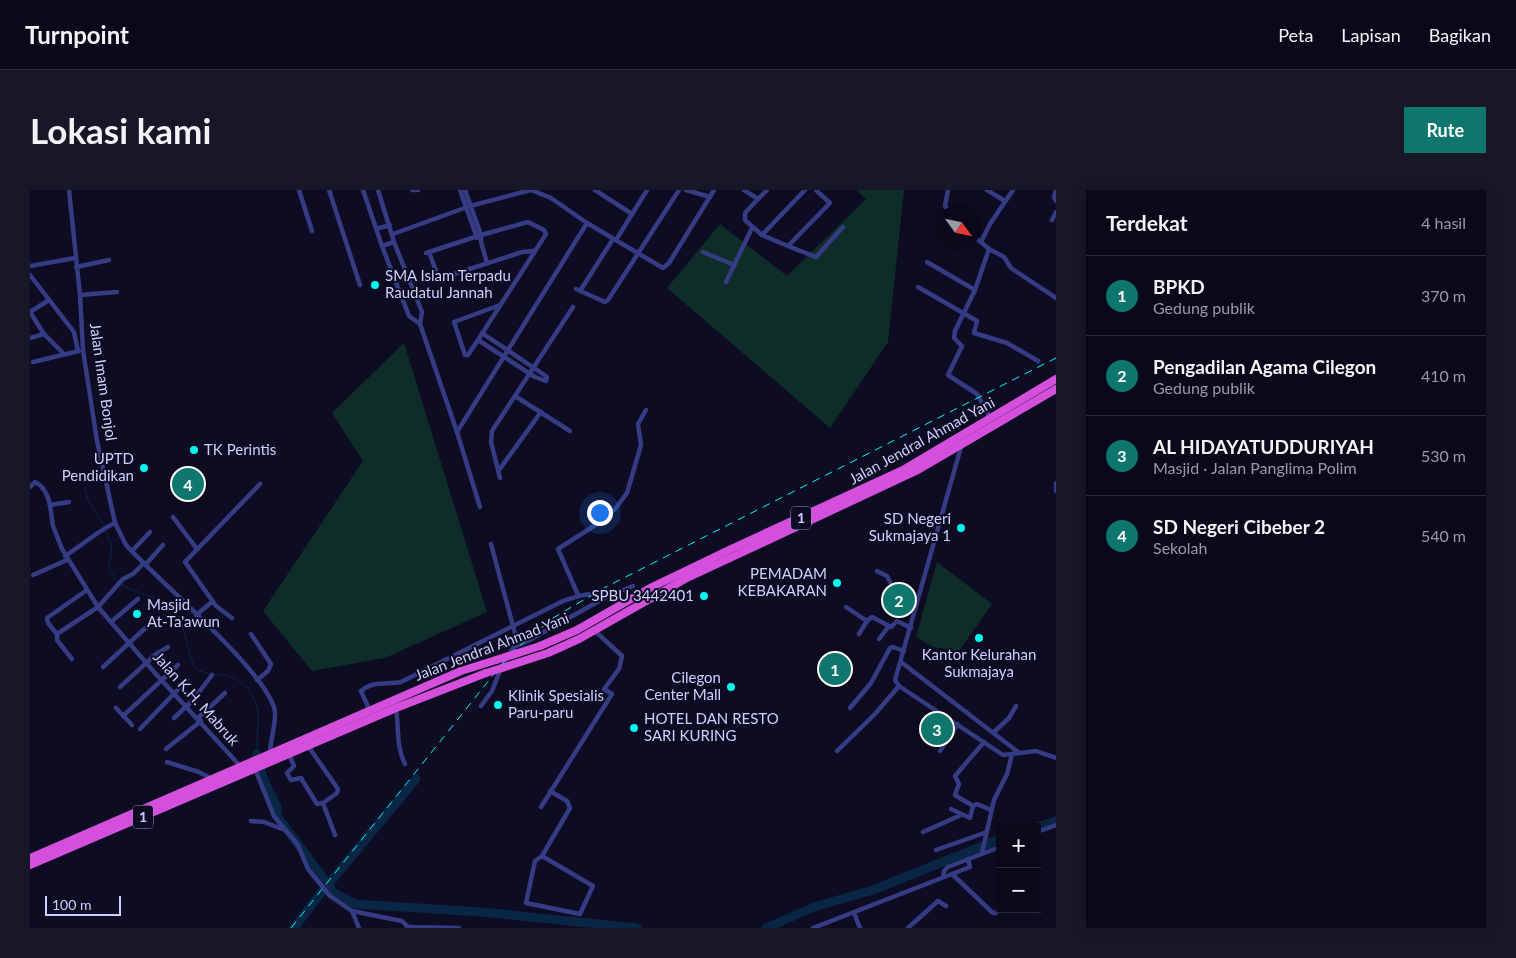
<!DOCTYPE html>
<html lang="id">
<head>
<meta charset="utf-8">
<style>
	:root { --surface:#0a091a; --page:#181727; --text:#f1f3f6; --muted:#999aa2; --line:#2a2a39; --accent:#0f766e }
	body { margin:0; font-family:Lato,sans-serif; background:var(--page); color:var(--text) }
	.controls { position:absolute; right:15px; bottom:15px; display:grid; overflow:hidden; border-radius:0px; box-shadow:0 2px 12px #0003 }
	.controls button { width:45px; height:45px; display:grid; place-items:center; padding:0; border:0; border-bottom:1px solid var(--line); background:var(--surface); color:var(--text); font:25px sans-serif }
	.compass { position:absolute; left:906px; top:15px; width:45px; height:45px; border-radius:50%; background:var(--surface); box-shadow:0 2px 12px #0003; rotate:123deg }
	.scale { position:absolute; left:15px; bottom:12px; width:76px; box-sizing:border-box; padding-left:5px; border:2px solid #cecfff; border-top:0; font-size:14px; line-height:18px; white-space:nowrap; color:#cecfff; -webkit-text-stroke:4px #0d0c22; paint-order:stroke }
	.you { position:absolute; left:569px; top:322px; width:18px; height:18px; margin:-12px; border:4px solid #fff; border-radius:50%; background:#1a73e8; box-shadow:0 0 0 8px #1a73e833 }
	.badge { display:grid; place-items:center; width:32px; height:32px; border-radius:50%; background:var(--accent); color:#fff; font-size:16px; font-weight:700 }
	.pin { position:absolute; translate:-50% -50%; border:2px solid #fff; box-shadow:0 1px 5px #0006 }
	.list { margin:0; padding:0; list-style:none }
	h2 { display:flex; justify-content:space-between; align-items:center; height:65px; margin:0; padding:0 20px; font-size:21px }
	h2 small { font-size:16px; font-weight:400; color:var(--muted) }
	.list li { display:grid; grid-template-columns:32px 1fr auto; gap:15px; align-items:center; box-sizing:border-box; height:80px; padding:0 20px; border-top:1px solid var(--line) }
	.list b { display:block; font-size:19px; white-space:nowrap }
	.list p { margin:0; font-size:16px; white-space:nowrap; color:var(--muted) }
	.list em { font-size:16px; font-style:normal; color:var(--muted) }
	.map { position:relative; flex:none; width:1026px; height:738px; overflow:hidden; border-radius:0px }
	header { display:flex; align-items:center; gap:30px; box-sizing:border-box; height:70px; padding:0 25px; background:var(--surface); border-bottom:1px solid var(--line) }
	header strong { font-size:24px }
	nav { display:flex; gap:28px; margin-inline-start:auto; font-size:18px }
	.intro { display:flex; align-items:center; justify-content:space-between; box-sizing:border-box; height:120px; padding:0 30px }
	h1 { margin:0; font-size:35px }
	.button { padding:12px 22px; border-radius:0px; background:var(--accent); color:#fff; font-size:18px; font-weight:700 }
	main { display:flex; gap:30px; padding:0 30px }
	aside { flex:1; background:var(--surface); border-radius:0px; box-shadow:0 2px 12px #0003 }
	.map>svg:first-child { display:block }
</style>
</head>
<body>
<header>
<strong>Turnpoint</strong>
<nav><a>Peta</a><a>Lapisan</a><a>Bagikan</a></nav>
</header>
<div class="intro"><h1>Lokasi kami</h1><a class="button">Rute</a></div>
<main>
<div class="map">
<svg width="1026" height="738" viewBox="0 0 1026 738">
	<rect width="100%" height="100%" fill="#0d0c22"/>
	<g fill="#0f2d28">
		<path d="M 826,0 L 874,0 L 858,152 L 800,238 L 637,98 L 690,34 L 757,86 L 836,9 Z"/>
		<path d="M 374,153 L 457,422 L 355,468 L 282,481 L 233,421 L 333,271 L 302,223 Z"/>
		<path d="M 907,372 L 962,414 L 929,461 L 903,457 L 886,447 Z"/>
	</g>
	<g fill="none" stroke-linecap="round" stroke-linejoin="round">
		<g stroke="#092745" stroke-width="1">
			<path d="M 55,297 L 58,310 L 74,336"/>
			<path d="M 75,340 L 82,356 L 79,378 L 87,392"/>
			<path d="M 91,394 C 102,402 118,404 131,411 C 158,424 154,456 165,479 L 181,485"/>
			<path d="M 185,485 C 208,484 223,498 228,521 C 229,530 226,552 227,564"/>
		</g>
		<g stroke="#092745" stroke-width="9">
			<path d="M 227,564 L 234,591 L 247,617 L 247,626 L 304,703 L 325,714 L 452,722 L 607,738"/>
			<path d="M 1007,637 L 1026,631"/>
			<path d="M 296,697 L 386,589"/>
			<path d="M 264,738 L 294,699"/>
			<path d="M 736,738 L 784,717 L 843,700 L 970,649"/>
		</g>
		<g stroke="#353c84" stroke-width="4.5">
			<path d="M 39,0 L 50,105 L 53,160 L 67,251 L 85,333 L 96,355 C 125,388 240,484 245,522 C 246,535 240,550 240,564"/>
			<path d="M 269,0 L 282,41"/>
			<path d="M 299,0 L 330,95"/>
			<path d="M 333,0 L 352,56 L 379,126 L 390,134"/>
			<path d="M 348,0 L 364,52 L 392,122 L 390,134 L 427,242 L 557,33 L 521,8 L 501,0 L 440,16 L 363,44"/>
			<path d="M 382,0 L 388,0"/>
			<path d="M 430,0 L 447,48"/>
			<path d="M 435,0 L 451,45 L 451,52 L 457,73"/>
			<path d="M 565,0 L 602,24"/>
			<path d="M 656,0 L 680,7"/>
			<path d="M 714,0 L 728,9 L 737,0"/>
			<path d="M 918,0 L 915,16 L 920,22"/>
			<path d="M 957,0 L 975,11"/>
			<path d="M 1026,0 L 1024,7 L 1026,11"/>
			<path d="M 728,9 L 715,23 L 715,30 L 732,45 L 758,56 L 800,13 L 786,0"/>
			<path d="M 1022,30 L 1026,22"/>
			<path d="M 557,33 L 633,78 L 639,73 L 684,0"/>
			<path d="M 346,39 L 360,35"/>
			<path d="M 732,45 L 775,0"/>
			<path d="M 944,47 L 951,52"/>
			<path d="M 586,50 L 617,0"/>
			<path d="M 352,56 L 364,52"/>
			<path d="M 758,56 L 786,67 L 813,37"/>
			<path d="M 959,59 L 974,67 L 981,78 L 1026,108"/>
			<path d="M 399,62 L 409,89 L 492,62 L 504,61"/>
			<path d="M 673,62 L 704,75"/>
			<path d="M 396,63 L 451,45 L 498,32 L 514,40 L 516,44 L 448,150 L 438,165 L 435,165 L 424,132 L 470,115"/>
			<path d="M 897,72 L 945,100"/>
			<path d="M 0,76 L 45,68"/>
			<path d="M 46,77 L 79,70"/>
			<path d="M 0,85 L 44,142 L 48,161"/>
			<path d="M 696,92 L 722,38"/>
			<path d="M 888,97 L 947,131 L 944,143 L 977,153 L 1008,171"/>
			<path d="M 546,99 L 575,112 L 578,110 L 649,0"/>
			<path d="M 550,101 L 583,49"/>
			<path d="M 50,105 L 87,102"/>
			<path d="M 19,110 L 0,122 L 14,144 L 34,164"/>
			<path d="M 0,148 L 14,144"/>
			<path d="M 448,150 L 505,187 L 516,191 L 517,187 L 513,184 L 452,143"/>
			<path d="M 3,172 L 49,161"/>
			<path d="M 485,206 L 540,241"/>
			<path d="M 961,229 L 947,204 L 918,185 L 932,156 L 924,148 L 925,141 L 945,100 L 959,59 L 951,52 L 960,34 L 983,0"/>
			<path d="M 427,242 L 450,317"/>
			<path d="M 931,257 L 865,490 L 869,496 L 973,565 L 1006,561 L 1026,568"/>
			<path d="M 469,280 L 511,222"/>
			<path d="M 470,288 L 461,252 L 462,241 L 543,117"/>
			<path d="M 1026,293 L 1026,301"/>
			<path d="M 0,297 L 5,292 C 14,296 18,306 20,315"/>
			<path d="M 39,312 L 20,315 L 23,336 L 32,359 L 68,417 L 125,483 L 212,578"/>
			<path d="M 143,327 L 167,359"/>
			<path d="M 102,361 L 120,342"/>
			<path d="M 35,366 C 51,356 69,340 85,333"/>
			<path d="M 116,374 L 133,355"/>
			<path d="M 847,381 L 857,386 L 860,392"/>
			<path d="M 3,385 L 37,370"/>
			<path d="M 57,400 L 17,428 L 18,433 L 27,444 L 68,417 L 93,389 L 103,384 L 114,373"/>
			<path d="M 548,405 L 528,359 L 567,334 L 585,319 L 597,303 L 611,255 L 608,234 L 616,220"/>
			<path d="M 816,417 L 837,431 L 842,427 L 861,437 L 867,431 L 881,438"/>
			<path d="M 166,425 L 182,412"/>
			<path d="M 202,428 L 186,416 L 155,372 L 230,294"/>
			<path d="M 81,432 L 108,409"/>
			<path d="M 27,444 L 27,450 L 42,469"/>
			<path d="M 221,444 L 241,474 L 238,481 L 227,490"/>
			<path d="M 829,444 L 837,431"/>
			<path d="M 849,449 L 859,436"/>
			<path d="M 486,456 L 498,451 L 578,406 L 603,396"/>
			<path d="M 871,472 L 988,562"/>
			<path d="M 73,477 L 123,431"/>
			<path d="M 90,497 L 125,465 L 138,457"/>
			<path d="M 451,516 L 462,501 L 469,483 L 487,451 L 461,354"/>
			<path d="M 86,518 L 102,535"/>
			<path d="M 366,518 C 369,537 366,557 375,574"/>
			<path d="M 820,518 L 841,493 L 860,458 L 863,457 L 874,461"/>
			<path d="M 340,521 L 331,501 C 343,490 358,495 371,492 L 533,411 C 548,406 562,401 578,406"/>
			<path d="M 93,526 L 148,475"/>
			<path d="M 144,528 L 163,510 L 182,485"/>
			<path d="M 168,528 L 195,503"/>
			<path d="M 110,539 L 157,490"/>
			<path d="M 964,542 L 979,528 L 986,516"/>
			<path d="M 954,552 L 925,586 L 929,594 L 925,605 L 943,616 L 947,614 L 961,620"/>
			<path d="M 278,556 L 308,599 L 307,603 L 293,613 L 305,645"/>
			<path d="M 136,559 L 171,531"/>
			<path d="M 807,561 L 845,524 L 869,496"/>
			<path d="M 910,561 L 928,534"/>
			<path d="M 259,564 L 264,576 L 257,583 L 261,590 L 271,588 L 287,614 L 293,613"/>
			<path d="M 137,572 L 169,582 L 182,589"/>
			<path d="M 225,579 L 244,626 L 268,655 L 278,679 L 300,706 L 322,721 L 329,738"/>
			<path d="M 511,617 L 582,504 L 574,499 L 589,479 L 592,466 L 564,440"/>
			<path d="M 921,619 L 940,628 L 943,616"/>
			<path d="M 221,631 L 234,632 L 252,639"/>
			<path d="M 893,642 L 931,625"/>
			<path d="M 1007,642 L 1026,635"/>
			<path d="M 906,660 L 957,642"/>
			<path d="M 952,663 L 964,610 L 977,584 L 982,564"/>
			<path d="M 512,666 L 505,671 L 496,713 L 550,724 L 563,696 L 512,666 L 540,618 L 537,611 L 520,601"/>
			<path d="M 922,684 L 963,723 L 966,723 L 970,716"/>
			<path d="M 913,687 L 914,681 L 918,677 L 970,657"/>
			<path d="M 1005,719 L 1007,721"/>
			<path d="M 322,721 L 372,731 L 379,738"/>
			<path d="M 824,723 L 830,738"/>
			<path d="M 378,737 L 429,738"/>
			<path d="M 783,738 L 940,677 L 938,669"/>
			<path d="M 878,738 L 908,711 L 916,716"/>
		</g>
		<g stroke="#d44fdc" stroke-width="8">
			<path d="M 510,456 L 547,440 L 622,397 L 701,359 L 873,280 L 1026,189"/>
			<path d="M 472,478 L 518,463 L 549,449 L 655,389 L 886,281 L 1026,199"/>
			<path d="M 0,668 L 431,481 L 466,470"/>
			<path d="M 0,675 L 366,518 L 456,483"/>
		</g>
		<path stroke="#00f9ef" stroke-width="1" stroke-dasharray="8 6" stroke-linecap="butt" d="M 261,738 L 480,464 L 523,428 L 574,398 L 1026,168"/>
		<g stroke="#d44fdc" stroke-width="8">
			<path d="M 466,470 L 510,456"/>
			<path d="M 456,483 L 472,478"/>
		</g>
	</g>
	<g fill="#00f9ef" stroke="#0d0c22" stroke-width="2">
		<circle cx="345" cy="95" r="5"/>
		<circle cx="164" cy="260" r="5"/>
		<circle cx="114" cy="278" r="5"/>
		<circle cx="931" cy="338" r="5"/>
		<circle cx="807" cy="393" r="5"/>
		<circle cx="674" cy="406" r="5"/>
		<circle cx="107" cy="424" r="5"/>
		<circle cx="949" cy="448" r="5"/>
		<circle cx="701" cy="497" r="5"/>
		<circle cx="468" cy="515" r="5"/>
		<circle cx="604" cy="538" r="5"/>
	</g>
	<g text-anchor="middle" stroke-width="4" stroke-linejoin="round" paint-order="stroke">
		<g fill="#0d0c22" stroke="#9494bd" stroke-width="1">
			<rect x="761" y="316.5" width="20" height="23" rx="4"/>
			<rect x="103" y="615.5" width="20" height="23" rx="4"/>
		</g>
		<g font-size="14" font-weight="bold" fill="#cecfff">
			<text x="771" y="333">1</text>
			<text x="113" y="632">1</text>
		</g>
		<g font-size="15" fill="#cecfff" stroke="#0d0c22" text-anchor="start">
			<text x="355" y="91">SMA Islam Terpadu<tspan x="355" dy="17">Raudatul Jannah</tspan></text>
			<text x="174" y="265">TK Perintis</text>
			<text x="104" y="274" text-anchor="end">UPTD<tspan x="104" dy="17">Pendidikan</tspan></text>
			<text x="921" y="334" text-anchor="end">SD Negeri<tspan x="921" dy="17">Sukmajaya 1</tspan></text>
			<text x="797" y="389" text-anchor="end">PEMADAM<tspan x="797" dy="17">KEBAKARAN</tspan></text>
			<text x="664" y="411" text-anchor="end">SPBU 3442401</text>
			<text x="117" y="420">Masjid<tspan x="117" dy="17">At-Ta'awun</tspan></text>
			<text x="949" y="470" text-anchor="middle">Kantor Kelurahan<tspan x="949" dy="17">Sukmajaya</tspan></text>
			<text x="691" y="493" text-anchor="end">Cilegon<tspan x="691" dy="17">Center Mall</tspan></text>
			<text x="478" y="511">Klinik Spesialis<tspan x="478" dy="17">Paru-paru</tspan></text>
			<text x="614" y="534">HOTEL DAN RESTO<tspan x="614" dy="17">SARI KURING</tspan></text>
		</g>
		<g font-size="15" fill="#cecfff" stroke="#0d0c22">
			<text transform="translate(73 192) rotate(82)" y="5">Jalan Imam Bonjol</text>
			<text transform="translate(892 251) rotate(-29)" y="5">Jalan Jendral Ahmad Yani</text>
			<text transform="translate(462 457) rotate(-21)" y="5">Jalan Jendral Ahmad Yani</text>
			<text transform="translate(166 509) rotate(48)" y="5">Jalan K.H. Mabruk</text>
		</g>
	</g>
</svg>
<div class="controls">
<button>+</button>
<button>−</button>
</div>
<svg class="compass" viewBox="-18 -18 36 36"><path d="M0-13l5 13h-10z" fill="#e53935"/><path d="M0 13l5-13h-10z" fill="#999aa2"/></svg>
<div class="scale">100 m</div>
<div class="you"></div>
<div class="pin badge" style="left:805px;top:479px">1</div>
<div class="pin badge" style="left:869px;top:410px">2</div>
<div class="pin badge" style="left:907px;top:539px">3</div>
<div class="pin badge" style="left:158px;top:294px">4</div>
</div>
<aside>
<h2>Terdekat<small>4 hasil</small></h2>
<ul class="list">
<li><span class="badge">1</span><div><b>BPKD</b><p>Gedung publik</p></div><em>370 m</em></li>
<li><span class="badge">2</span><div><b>Pengadilan Agama Cilegon</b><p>Gedung publik</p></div><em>410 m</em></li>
<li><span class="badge">3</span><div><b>AL HIDAYATUDDURIYAH</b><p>Masjid · Jalan Panglima Polim</p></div><em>530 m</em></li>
<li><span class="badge">4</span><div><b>SD Negeri Cibeber 2</b><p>Sekolah</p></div><em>540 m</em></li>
</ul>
</aside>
</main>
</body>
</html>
